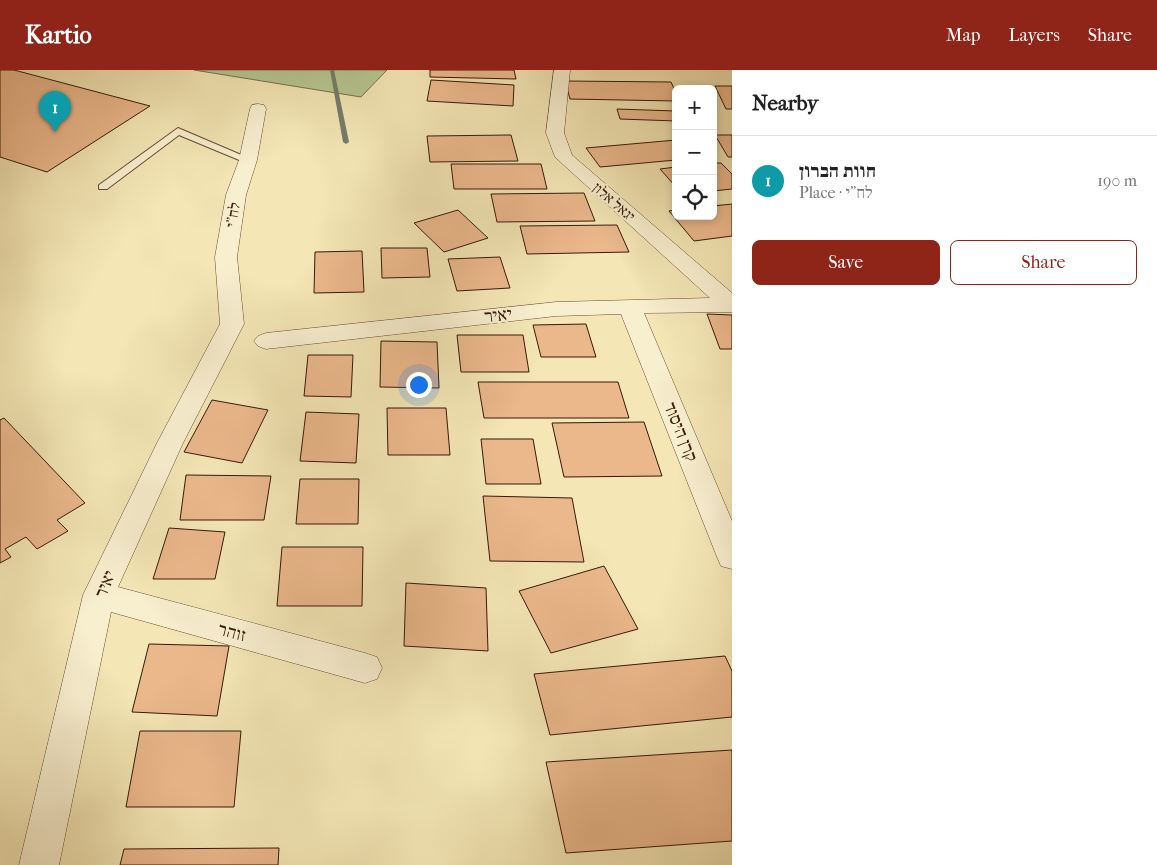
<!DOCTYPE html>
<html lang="en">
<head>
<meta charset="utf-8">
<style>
	:root { --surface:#fff; --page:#f2f2f2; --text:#222; --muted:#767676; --line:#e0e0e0; --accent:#8f2418 }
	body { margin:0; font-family:"IM FELL French Canon","Frank Ruhl Libre",serif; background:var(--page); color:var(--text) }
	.controls { position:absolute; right:15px; top:15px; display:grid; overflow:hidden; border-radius:8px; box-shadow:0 2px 8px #0003 }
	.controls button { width:45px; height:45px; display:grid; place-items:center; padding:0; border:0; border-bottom:1px solid var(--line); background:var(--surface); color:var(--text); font:25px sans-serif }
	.you { position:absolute; left:418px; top:314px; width:18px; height:18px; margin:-12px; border:4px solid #fff; border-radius:50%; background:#1a73e8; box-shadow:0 0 0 8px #1a73e833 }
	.badge { display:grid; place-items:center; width:32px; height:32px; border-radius:50%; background:var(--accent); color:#fff; font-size:16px; font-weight:700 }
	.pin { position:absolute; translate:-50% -41px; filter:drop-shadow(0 1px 2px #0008) }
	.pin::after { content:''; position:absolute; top:26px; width:18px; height:15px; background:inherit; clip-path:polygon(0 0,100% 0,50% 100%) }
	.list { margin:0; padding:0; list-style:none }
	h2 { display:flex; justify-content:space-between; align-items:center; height:65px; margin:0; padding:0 20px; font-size:21px }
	h2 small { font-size:16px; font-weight:400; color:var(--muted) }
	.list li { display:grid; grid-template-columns:32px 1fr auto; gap:15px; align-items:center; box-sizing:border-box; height:90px; padding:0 20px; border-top:1px solid var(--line) }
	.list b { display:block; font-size:19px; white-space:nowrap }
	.list p { margin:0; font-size:16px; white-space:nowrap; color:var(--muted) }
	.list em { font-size:16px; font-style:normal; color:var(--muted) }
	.actions { display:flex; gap:10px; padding:15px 20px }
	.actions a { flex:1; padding:11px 0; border:1px solid var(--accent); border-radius:8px; text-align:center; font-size:18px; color:var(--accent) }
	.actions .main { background:var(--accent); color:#fff }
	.icon { flex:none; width:28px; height:28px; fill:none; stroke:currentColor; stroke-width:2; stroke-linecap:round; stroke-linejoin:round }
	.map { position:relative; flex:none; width:732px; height:795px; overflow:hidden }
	header { display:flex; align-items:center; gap:30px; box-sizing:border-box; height:70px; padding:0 25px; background:var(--accent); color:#fff }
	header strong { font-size:24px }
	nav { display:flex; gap:28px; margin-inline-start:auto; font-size:18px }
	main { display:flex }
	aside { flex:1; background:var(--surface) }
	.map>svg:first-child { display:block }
</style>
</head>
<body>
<header>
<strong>Kartio</strong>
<nav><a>Map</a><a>Layers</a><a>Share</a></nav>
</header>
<main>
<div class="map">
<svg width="732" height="795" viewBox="0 0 732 795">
	<rect width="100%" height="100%" fill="#f4e6b5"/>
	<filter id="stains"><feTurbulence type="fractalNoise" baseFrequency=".004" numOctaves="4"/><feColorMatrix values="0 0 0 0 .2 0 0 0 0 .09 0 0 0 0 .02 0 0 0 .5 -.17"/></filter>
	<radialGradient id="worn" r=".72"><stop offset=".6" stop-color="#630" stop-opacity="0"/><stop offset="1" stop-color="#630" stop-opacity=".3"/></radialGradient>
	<path fill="#b6c691" stroke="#76704c" d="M 194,0 L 387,0 L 361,27 Z"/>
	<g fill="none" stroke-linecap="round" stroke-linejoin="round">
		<path fill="#737d6a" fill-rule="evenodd" d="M 330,0 L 334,0 L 349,72 L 346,74 L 343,72 Z"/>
	</g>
	<g fill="#ebb88c" stroke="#361908">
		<path d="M 0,0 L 14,0 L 150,36 L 47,102 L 0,87 Z"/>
		<path d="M 430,0 L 514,0 L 516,9 L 430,7 Z"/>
		<path d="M 431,10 L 514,15 L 513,36 L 427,31 Z"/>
		<path d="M 565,11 L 671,12 L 676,23 L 676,31 L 570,29 Z"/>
		<path d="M 715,16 L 732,16 L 732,39 L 726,39 Z"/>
		<path d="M 617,39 L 676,41 L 676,51 L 620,49 Z"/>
		<path d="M 511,65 L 518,91 L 430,92 L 427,66 Z"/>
		<path d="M 715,65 L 732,65 L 732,87 L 728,87 Z"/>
		<path d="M 676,70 L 676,90 L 600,97 L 586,78 Z"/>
		<path d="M 713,93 L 721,93 L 732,104 L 732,119 L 713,121 Z"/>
		<path d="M 451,94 L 541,94 L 547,119 L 454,119 Z"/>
		<path d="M 676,97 L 676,117 L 660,99 Z"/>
		<path d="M 584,123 L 595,151 L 497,152 L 491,124 Z"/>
		<path d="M 732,134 L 732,166 L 694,171 L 669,141 L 676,140 L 676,146 L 713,146 L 713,136 Z"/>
		<path d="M 458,140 L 488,168 L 444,182 L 414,153 Z"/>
		<path d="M 617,155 L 629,182 L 527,184 L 520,156 Z"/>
		<path d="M 381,178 L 427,178 L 430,207 L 382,208 Z"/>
		<path d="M 362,181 L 364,222 L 314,223 L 315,182 Z"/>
		<path d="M 500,187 L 510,218 L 457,221 L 448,189 Z"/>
		<path d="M 707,244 L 732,245 L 732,279 L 720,279 Z"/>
		<path d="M 586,254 L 596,287 L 541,287 L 533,255 Z"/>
		<path d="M 457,265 L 523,265 L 529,302 L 461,302 Z"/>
		<path d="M 381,271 L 437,272 L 439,318 L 380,317 Z"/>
		<path d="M 308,285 L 353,285 L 351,327 L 304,326 Z"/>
		<path d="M 478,312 L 618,312 L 629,348 L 484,348 Z"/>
		<path d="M 212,330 L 268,340 L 242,393 L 184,382 Z"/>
		<path d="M 387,338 L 446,338 L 450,385 L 388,385 Z"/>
		<path d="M 306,342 L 359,344 L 356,393 L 300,391 Z"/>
		<path d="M 4,348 L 85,433 L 57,450 L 68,461 L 37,479 L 26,467 L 5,479 L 11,487 L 0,493 L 0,350 Z"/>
		<path d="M 644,352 L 662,406 L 564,407 L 552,353 Z"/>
		<path d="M 481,369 L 533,369 L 541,414 L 486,414 Z"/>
		<path d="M 186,405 L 271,406 L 264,450 L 180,450 Z"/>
		<path d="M 300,409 L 359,409 L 358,454 L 296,454 Z"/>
		<path d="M 483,426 L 572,428 L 584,492 L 490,491 Z"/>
		<path d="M 169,458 L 225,462 L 215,509 L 153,509 Z"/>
		<path d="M 282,477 L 363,477 L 362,536 L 277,536 Z"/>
		<path d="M 604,496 L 638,559 L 551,583 L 519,521 Z"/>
		<path d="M 406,513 L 486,518 L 488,581 L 404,576 Z"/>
		<path d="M 149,574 L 229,576 L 217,646 L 132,642 Z"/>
		<path d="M 725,586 L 732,601 L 732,647 L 550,665 L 534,604 Z"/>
		<path d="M 140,661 L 241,661 L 234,737 L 126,737 Z"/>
		<path d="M 732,680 L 732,771 L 566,783 L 546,692 Z"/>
		<path d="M 279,778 L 278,795 L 120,795 L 124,779 Z"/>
	</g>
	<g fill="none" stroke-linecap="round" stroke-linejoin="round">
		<g stroke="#664c33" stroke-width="2">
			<path id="service" d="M 178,58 L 253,90 L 244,92 L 179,65 L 107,119 L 99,119 L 99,115 Z"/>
		</g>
		<g stroke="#664c33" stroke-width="1">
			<g id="minor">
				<path d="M 554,0 L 570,0 L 564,63 L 572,85 L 732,223 L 732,242 L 644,243 L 732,451 L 732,499 L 721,496 L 717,487 L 621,244 L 556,246 L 266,279 L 258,276 L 254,271 L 258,266 L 266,263 L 556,232 L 710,228 L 555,87 L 546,63 Z"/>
				<path d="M 258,34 L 264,35 L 266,39 L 257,90 L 246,125 L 237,187 L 244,254 L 183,373 L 118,517 L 365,583 L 377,587 L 382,598 L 377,609 L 365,613 L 111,542 L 59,795 L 19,795 L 83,525 L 157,373 L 220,254 L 215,187 L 226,125 L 239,90 L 250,39 L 252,35 Z"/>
			</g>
		</g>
		<use href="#service" fill="#f8efcf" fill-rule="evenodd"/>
		<use href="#minor" fill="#f8efcf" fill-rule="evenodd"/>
	</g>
	<g text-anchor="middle" stroke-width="4" stroke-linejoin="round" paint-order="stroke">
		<g font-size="15" fill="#361908" stroke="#f8efcf">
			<text transform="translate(614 132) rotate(41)" y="5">יגאל אלון</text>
			<text transform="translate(233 145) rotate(-80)" y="5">לח"י</text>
		</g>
		<g font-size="18" fill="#361908" stroke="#f8efcf">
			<text transform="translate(498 245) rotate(-6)" y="6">יאיר</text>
			<text transform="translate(681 362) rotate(68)" y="6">קרן היסוד</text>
			<text transform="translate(105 514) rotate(-67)" y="6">יאיר</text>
			<text transform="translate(232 562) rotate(15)" y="6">זוהר</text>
		</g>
	</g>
	<rect width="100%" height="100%" filter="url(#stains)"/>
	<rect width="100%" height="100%" fill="url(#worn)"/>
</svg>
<div class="controls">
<button>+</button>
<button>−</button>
<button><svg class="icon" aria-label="locate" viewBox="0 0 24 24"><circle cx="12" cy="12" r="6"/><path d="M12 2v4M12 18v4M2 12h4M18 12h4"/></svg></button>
</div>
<div class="you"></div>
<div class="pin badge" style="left:55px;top:62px;background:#0f9aa8">1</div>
</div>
<aside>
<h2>Nearby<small></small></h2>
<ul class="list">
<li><span class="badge" style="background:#0f9aa8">1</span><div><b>חוות הברון</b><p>Place · לח&quot;י</p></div><em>190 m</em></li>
</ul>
<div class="actions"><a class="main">Save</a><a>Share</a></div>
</aside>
</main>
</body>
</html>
